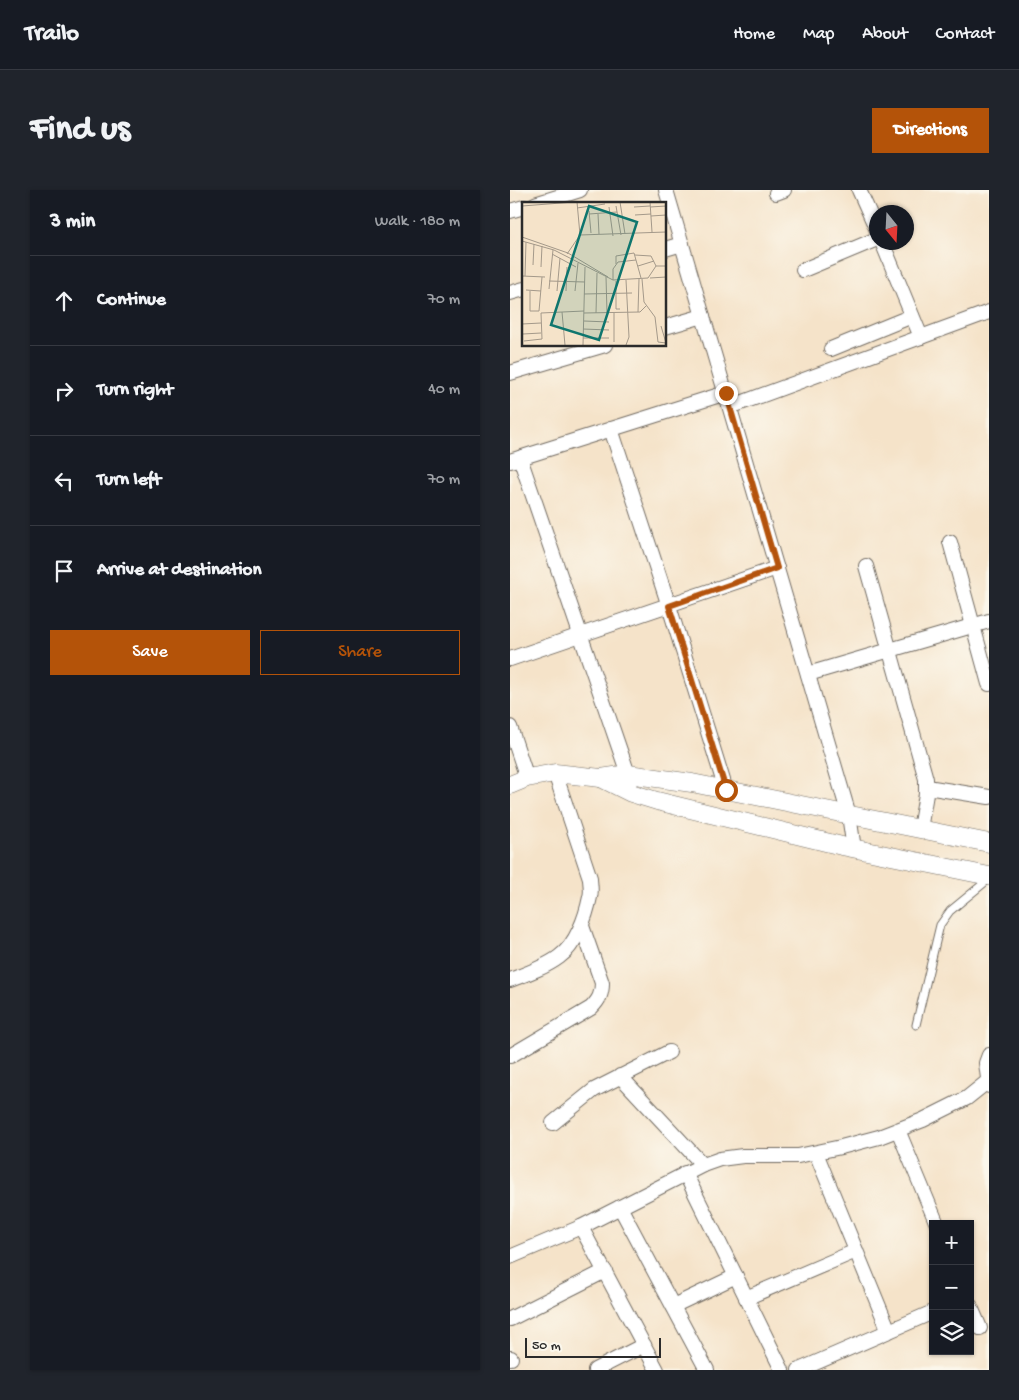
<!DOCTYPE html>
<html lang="en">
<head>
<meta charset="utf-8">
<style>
	:root { --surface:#171b24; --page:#20242c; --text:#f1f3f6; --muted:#9ea1a6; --line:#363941; --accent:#b45309 }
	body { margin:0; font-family:"Gochi Hand",sans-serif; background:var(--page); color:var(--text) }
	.controls { position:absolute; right:15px; bottom:15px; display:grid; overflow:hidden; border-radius:0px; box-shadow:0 1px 4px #0004 }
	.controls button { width:45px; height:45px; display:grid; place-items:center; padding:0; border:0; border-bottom:1px solid var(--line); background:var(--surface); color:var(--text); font:25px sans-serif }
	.compass { position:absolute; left:359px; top:15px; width:45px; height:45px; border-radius:50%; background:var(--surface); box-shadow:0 1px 4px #0004; rotate:162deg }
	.scale { position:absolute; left:15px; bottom:12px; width:136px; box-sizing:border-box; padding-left:5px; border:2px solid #2b2b2b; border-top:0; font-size:14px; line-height:18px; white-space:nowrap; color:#2b2b2b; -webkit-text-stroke:4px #fbf7ec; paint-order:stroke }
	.stop { position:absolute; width:15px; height:15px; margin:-11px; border:4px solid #b45309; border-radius:50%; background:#fff }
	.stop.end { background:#b45309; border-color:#fff; box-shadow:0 1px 5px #0008 }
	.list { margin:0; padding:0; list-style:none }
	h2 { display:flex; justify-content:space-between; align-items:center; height:65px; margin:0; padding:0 20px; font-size:21px }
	h2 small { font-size:16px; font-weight:400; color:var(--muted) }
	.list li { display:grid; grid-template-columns:32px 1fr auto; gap:15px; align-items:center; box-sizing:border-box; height:90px; padding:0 20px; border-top:1px solid var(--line) }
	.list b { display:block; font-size:19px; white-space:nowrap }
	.list em { font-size:16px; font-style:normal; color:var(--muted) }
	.actions { display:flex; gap:10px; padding:15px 20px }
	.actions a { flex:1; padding:11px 0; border:1px solid var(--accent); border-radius:0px; text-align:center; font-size:18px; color:var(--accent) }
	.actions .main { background:var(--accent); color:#fff }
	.icon { flex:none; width:28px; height:28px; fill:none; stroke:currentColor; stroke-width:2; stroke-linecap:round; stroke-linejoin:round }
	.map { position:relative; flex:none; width:479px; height:1180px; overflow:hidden; border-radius:0px }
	header { display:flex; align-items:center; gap:30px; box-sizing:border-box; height:70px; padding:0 25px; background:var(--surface); border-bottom:1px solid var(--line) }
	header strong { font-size:24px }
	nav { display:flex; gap:28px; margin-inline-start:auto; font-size:18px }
	.intro { display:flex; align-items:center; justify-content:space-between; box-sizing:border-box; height:120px; padding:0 30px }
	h1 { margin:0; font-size:35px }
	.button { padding:12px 22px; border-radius:0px; background:var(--accent); color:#fff; font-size:18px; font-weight:700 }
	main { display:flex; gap:30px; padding:0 30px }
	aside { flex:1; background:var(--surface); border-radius:0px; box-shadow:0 1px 4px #0004 }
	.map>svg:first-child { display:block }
</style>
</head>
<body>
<header>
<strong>Trailo</strong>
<nav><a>Home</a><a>Map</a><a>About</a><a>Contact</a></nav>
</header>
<div class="intro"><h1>Find us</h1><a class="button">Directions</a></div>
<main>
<aside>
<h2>3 min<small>Walk · 180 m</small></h2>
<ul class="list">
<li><svg class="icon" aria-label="ahead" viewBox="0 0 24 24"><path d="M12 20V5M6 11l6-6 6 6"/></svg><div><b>Continue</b></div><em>70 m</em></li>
<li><svg class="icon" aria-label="right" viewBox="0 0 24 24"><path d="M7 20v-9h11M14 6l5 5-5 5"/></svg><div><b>Turn right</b></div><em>40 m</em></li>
<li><svg class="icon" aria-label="left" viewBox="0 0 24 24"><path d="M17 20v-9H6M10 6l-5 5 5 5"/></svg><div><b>Turn left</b></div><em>70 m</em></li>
<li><svg class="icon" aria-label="arrive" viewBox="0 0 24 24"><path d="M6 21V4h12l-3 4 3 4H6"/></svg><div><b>Arrive at destination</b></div></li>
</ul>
<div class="actions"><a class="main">Save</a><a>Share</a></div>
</aside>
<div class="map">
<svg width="479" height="1180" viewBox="0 0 479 1180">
	<rect width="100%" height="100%" fill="#fbf7ec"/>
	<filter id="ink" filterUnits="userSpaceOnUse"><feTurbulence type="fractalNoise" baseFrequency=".02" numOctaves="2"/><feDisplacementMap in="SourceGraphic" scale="10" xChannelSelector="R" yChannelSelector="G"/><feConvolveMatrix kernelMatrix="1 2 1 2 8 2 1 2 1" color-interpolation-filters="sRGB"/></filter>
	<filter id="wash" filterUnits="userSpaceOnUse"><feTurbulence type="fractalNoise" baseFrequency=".0096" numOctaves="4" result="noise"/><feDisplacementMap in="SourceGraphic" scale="20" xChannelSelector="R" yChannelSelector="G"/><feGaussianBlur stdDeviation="1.12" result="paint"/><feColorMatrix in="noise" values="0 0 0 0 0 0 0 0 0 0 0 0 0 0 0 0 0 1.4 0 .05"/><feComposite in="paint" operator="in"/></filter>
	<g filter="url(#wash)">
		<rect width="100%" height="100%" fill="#f5e3c9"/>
	</g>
	<g filter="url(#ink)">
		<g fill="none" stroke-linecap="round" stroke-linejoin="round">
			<g stroke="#726b62" stroke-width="9">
				<path id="service" d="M 406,835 L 430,735 L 440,721 L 479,689"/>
			</g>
			<g stroke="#726b62" stroke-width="16">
				<g id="minor">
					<path d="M 156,0 L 339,625 L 344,659"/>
					<path d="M 349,0 L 367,40"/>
					<path d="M 266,3 L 274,0"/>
					<path d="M 25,14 L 70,0"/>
					<path d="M 0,21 L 14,17"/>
					<path d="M 372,52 L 411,147"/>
					<path d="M 155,59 L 172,54"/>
					<path d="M 293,80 L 367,49"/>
					<path d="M 0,103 L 14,99"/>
					<path d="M 155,137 L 193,126"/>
					<path d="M 321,159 L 402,126"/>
					<path d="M 0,183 L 95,155"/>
					<path d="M 220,217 L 479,122"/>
					<path d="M 101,239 L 159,416 L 216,600"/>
					<path d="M 10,268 L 118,584 L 120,592"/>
					<path d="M 0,271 L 216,203"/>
					<path d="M 440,352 L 479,494"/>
					<path d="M 356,376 L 416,589 L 416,604 L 410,639"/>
					<path d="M 0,469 L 267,378"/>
					<path d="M 298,484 L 479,431"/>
					<path d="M 0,537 L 17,588"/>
					<path d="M 417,597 L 479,607"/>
					<path d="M 0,790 C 16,784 34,778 49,767 C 66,755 76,727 80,707 C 82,701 80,694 80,688 L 45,583"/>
					<path d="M 479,865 L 476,873 L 479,896"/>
					<path d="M 0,866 L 81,818 C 89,810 92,804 92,793 L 72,736"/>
					<path d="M 110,886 L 193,975"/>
					<path d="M 43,933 L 84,900 L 159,862"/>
					<path d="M 388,940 L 427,1034"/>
					<path d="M 306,963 L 379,1141"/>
					<path d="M 175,983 L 272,1180"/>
					<path d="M 110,1017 L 197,1180"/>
					<path d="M 71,1037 L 147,1180"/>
					<path d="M 0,1067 L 71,1037 L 193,975 L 210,969 L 233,966 L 288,966 L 331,957 L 369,947 L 413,930 L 457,908 L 477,892"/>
					<path d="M 236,1108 L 346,1061"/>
					<path d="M 460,1115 L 470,1138"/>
					<path d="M 163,1116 L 226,1086"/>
					<path d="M 0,1129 L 95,1081"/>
					<path d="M 0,1168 L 1,1168"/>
					<path d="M 85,1180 L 134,1155"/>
					<path d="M 289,1180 L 423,1122"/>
				</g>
			</g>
			<g stroke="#726b62" stroke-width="19">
				<g id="tertiary">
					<path d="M 91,588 L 121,603 L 147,611 L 332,656 L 479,686"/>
					<path d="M 0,595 L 17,588 L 45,583 L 91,588 L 118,584 L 182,593 L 479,653"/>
				</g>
			</g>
			<use href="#service" stroke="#fff" stroke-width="7"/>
			<use href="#minor" stroke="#fff" stroke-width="14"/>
			<use href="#tertiary" stroke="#fff" stroke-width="18"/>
		</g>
	</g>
	<g fill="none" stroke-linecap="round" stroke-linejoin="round" filter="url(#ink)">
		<path stroke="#b45309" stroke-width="6" d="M 216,203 L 267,378 L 159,416 L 216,600"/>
	</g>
	<g transform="translate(12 12)">
		<rect width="144" height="144" fill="#f5e3c9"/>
		<path fill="none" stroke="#a4998a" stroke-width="1" d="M 98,0 L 103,32M 128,0 L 130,30M 0,4 L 52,0M 94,4 L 99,33M 87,5 L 91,34M 112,5 L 128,4M 128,5 L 144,4M 55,6 L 83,2M 67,9 L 69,31M 67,12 L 95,10M 76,12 L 77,32M 113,13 L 129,12M 129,14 L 144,13M 58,33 L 144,30M 0,35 L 46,51 L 86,75M 0,39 L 32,48 L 91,78 L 126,76 L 134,64 L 144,64M 30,52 L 54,65M 45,52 L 58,33 L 55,0M 113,53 L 129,54 L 134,64M 94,62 L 94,54 L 112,51 L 119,76M 11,63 L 12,42M 116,64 L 132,59M 19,65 L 20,44M 0,74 L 23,75M 3,74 L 4,40M 84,75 L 85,111M 128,76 L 144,75M 120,77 L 122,100 L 133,115 L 136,140 L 144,141M 91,78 L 91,67 L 96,60 L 114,58M 27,79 L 63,80M 94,79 L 94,107 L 98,107M 27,87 L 31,48M 4,88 L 19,89M 8,89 L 8,109 L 17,109 L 20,75M 35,89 L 38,56M 44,89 L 45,65M 53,89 L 56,61M 62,92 L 110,91M 40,110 L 43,143M 116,110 L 117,77M 62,111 L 118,110 L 124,104M 74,111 L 75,71M 92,111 L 92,140M 62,119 L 87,120M 0,122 L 19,121M 139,124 L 144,141M 61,127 L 87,128M 1,132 L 19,131M 61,136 L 87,136M 2,139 L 20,137 L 19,111 L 62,109M 61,143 L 63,65M 104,143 L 107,135 L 104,78"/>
		<path fill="#0f766e" fill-opacity="0.15" stroke="#0f766e" stroke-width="2.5" d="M 67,4 L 115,20 L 77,138 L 29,123 Z"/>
		<rect width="144" height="144" fill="none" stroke="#2b2b2b" stroke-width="2.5"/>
	</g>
</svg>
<div class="controls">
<button>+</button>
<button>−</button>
<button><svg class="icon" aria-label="layers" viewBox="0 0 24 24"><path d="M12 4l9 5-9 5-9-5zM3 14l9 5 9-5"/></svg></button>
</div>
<svg class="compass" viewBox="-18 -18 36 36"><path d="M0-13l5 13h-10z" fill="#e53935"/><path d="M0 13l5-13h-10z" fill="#9ea1a6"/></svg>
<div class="scale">50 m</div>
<div class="stop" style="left:216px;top:600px"></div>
<div class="stop end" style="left:216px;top:203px"></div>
</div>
</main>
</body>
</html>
